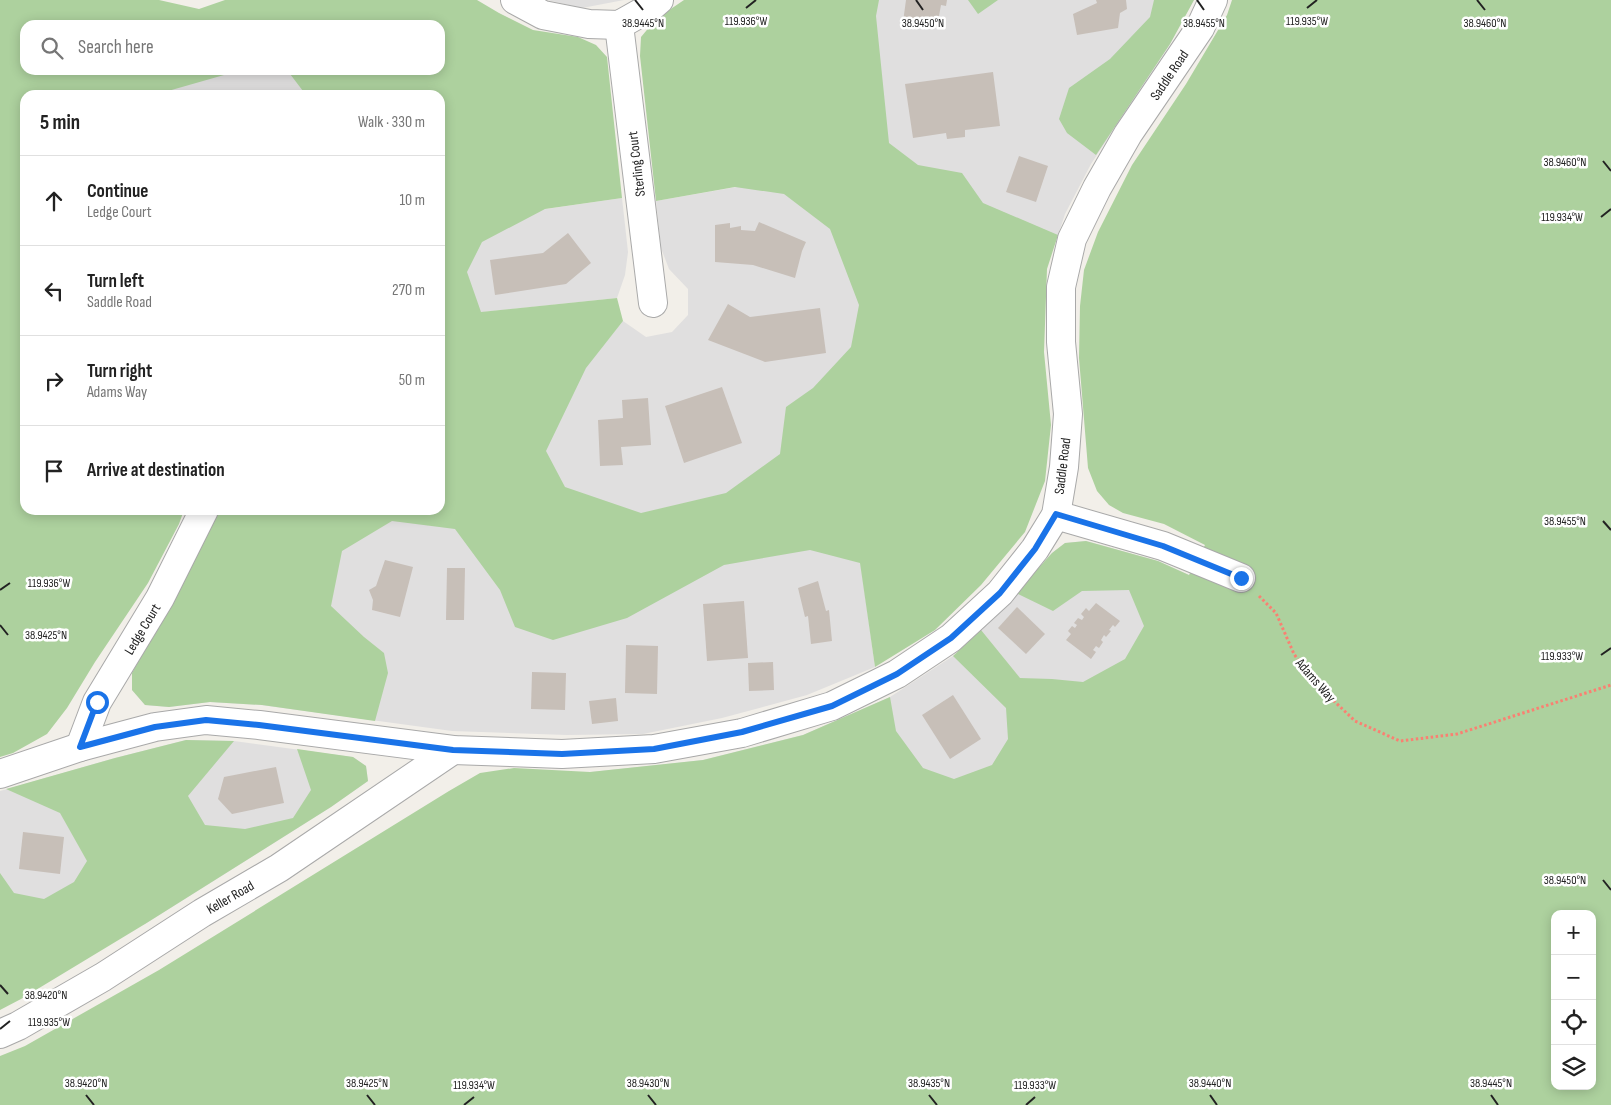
<!DOCTYPE html>
<html lang="en">
<head>
<meta charset="utf-8">
<style>
	:root { --surface:#fff; --page:#f6f6f6; --text:#222; --muted:#767676; --line:#e0e0e0 }
	body { margin:0; font-family:"Sofia Sans Condensed",sans-serif; background:var(--page); color:var(--text) }
	.controls { position:absolute; right:15px; bottom:15px; display:grid; overflow:hidden; border-radius:10px; box-shadow:0 2px 12px #0003 }
	.controls button { width:45px; height:45px; display:grid; place-items:center; padding:0; border:0; border-bottom:1px solid var(--line); background:var(--surface); color:var(--text); font:25px sans-serif }
	.stop { position:absolute; width:15px; height:15px; margin:-11px; border:4px solid #1a73e8; border-radius:50%; background:#fff }
	.stop.end { background:#1a73e8; border-color:#fff; box-shadow:0 1px 5px #0008 }
	.list { margin:0; padding:0; list-style:none }
	h2 { display:flex; justify-content:space-between; align-items:center; height:65px; margin:0; padding:0 20px; font-size:21px }
	h2 small { font-size:16px; font-weight:400; color:var(--muted) }
	.list li { display:grid; grid-template-columns:32px 1fr auto; gap:15px; align-items:center; box-sizing:border-box; height:90px; padding:0 20px; border-top:1px solid var(--line) }
	.list b { display:block; font-size:19px; white-space:nowrap }
	.list p { margin:0; font-size:16px; white-space:nowrap; color:var(--muted) }
	.list em { font-size:16px; font-style:normal; color:var(--muted) }
	.icon { flex:none; width:28px; height:28px; fill:none; stroke:currentColor; stroke-width:2; stroke-linecap:round; stroke-linejoin:round }
	.map { position:relative; flex:none; width:1611px; height:1105px; overflow:hidden }
	.search { position:absolute; background:var(--surface); box-shadow:0 2px 12px #0003; left:20px; top:20px; width:425px; height:55px; display:flex; align-items:center; gap:12px; box-sizing:border-box; padding:0 18px; border-radius:15px; color:var(--muted); font-size:19px }
	.panel { position:absolute; background:var(--surface); box-shadow:0 2px 12px #0003; left:20px; top:90px; width:425px; height:425px; border-radius:15px }
	.map>svg:first-child { display:block }
</style>
</head>
<body>
<div class="map">
<svg width="1611" height="1105" viewBox="0 0 1611 1105">
	<rect width="100%" height="100%" fill="#f2efe9"/>
	<g fill="#e0dfdf">
		<path d="M 547,0 L 624,0 L 582,8 Z"/>
		<path d="M 847,0 L 1194,0 L 1170,44 L 1091,164 L 1065,214 L 1058,235 L 903,266 L 850,486 L 875,667 L 807,695 L 722,718 L 643,734 L 567,735 L 452,731 L 261,705 L 210,702 L 169,707 L 145,705 L 132,690 L 132,673 L 199,551 L 218,510 L 308,510 L 455,528 L 623,321 L 646,337 L 672,332 L 688,315 L 688,289 L 669,269 L 661,248 L 656,201 L 876,163 Z"/>
		<path d="M 32,70 L 429,70 L 428,95 L 34,95 Z"/>
		<path d="M 622,198 L 628,252 L 625,275 L 617,298 L 445,316 L 441,224 Z"/>
		<path d="M 1086,541 L 1158,561 L 1189,575 L 1067,799 L 591,772 L 703,760 L 803,735 L 890,697 L 953,656 L 1000,611 L 1052,553 L 1065,543 Z"/>
		<path d="M 186,740 L 234,741 L 353,757 L 366,766 L 368,781 L 331,807 L 145,924 L 0,954 L 0,791 L 115,758 Z"/>
	</g>
	<g fill="#add19e" fill-rule="evenodd">
		<path d="M 0,0 L 159,0 L 199,9 L 225,0 L 477,0 L 499,13 L 533,30 L 578,37 L 596,45 L 607,57 L 622,198 L 545,209 L 482,242 L 467,272 L 481,312 L 617,298 L 623,321 L 586,368 L 546,451 L 565,487 L 641,513 L 726,493 L 780,454 L 786,407 L 813,388 L 851,347 L 859,305 L 830,229 L 784,194 L 735,187 L 656,201 L 640,56 L 641,37 L 656,19 L 684,0 L 879,0 L 876,16 L 889,143 L 918,165 L 962,173 L 983,203 L 1058,235 L 1047,269 L 1044,352 L 1051,425 L 1045,481 L 1025,532 L 981,585 L 935,630 L 875,667 L 860,563 L 810,550 L 724,565 L 627,618 L 553,640 L 515,627 L 500,590 L 455,529 L 392,521 L 342,551 L 331,606 L 364,637 L 384,653 L 388,673 L 375,721 L 262,705 L 210,702 L 169,707 L 145,705 L 132,690 L 132,673 L 199,551 L 218,510 L 440,510 L 440,95 L 306,95 L 287,70 L 440,70 L 440,25 L 25,25 L 25,70 L 280,70 L 231,73 L 154,95 L 25,95 L 25,510 L 184,510 L 179,524 L 148,583 L 95,662 L 67,708 L 47,734 L 13,753 L 0,757 Z"/>
		<path d="M 968,0 L 998,0 L 978,14 Z"/>
		<path d="M 1154,0 L 1194,0 L 1170,44 L 1096,155 L 1067,133 L 1059,119 L 1069,88 L 1110,59 L 1150,17 Z"/>
		<path d="M 1232,0 L 1611,0 L 1611,1105 L 0,1105 L 0,1056 L 25,1046 L 159,970 L 449,791 L 480,773 L 514,768 L 590,772 L 703,760 L 803,735 L 890,697 L 896,731 L 923,768 L 954,779 L 992,765 L 1008,739 L 1006,708 L 953,656 L 981,630 L 1020,678 L 1052,679 L 1083,682 L 1125,659 L 1144,626 L 1129,590 L 1082,591 L 1053,611 L 1016,593 L 1052,553 L 1065,543 L 1086,541 L 1158,561 L 1189,575 L 1205,545 L 1164,524 L 1123,513 L 1109,505 L 1097,491 L 1088,468 L 1079,358 L 1080,306 L 1084,270 L 1098,232 L 1132,165 L 1186,84 L 1227,15 ZM 1555,914 L 1592,914 L 1592,1086 L 1555,1086 Z"/>
		<path d="M 186,740 L 234,741 L 188,796 L 205,825 L 245,829 L 293,818 L 311,790 L 297,749 L 353,757 L 366,766 L 368,781 L 331,807 L 145,924 L 21,999 L 0,1010 L 0,873 L 14,893 L 44,899 L 74,882 L 87,861 L 60,813 L 6,789 L 115,758 Z"/>
	</g>
	<g fill="#c7bfb8">
		<path d="M 906,0 L 947,0 L 946,6 L 941,5 L 937,27 L 903,22 Z"/>
		<path d="M 1096,0 L 1126,0 L 1127,9 L 1120,13 L 1118,28 L 1077,35 L 1073,14 L 1097,3 Z"/>
		<path d="M 993,72 L 1000,126 L 965,130 L 965,137 L 947,139 L 946,133 L 913,138 L 905,84 Z"/>
		<path d="M 1019,156 L 1048,166 L 1036,202 L 1006,192 Z"/>
		<path d="M 759,222 L 806,242 L 802,251 L 795,278 L 753,265 L 715,262 L 715,225 L 730,223 L 730,228 L 741,226 L 741,230 L 755,231 Z"/>
		<path d="M 568,233 L 591,263 L 566,284 L 495,295 L 490,260 L 543,253 Z"/>
		<path d="M 728,304 L 750,317 L 820,308 L 826,353 L 765,362 L 708,340 Z"/>
		<path d="M 722,387 L 742,443 L 684,463 L 665,406 Z"/>
		<path d="M 648,398 L 651,445 L 621,447 L 623,465 L 600,466 L 598,420 L 623,418 L 622,400 Z"/>
		<path d="M 385,560 L 413,567 L 400,617 L 372,610 L 373,600 L 369,590 L 376,586 Z"/>
		<path d="M 447,568 L 465,568 L 464,620 L 446,620 Z"/>
		<path d="M 818,581 L 826,611 L 829,610 L 832,641 L 811,644 L 808,616 L 805,617 L 798,588 Z"/>
		<path d="M 744,601 L 748,658 L 707,661 L 703,604 Z"/>
		<path d="M 1096,603 L 1120,621 L 1115,627 L 1113,625 L 1109,630 L 1111,631 L 1106,637 L 1104,635 L 1101,640 L 1103,642 L 1099,648 L 1096,646 L 1093,650 L 1096,652 L 1091,659 L 1066,640 L 1071,634 L 1068,631 L 1072,626 L 1075,628 L 1077,625 L 1074,623 L 1078,618 L 1082,620 L 1084,617 L 1081,614 L 1086,608 L 1089,611 Z"/>
		<path d="M 1017,607 L 1045,634 L 1026,654 L 998,628 Z"/>
		<path d="M 626,645 L 658,646 L 657,694 L 625,693 Z"/>
		<path d="M 773,662 L 774,690 L 749,691 L 748,663 Z"/>
		<path d="M 532,672 L 566,673 L 565,710 L 531,709 Z"/>
		<path d="M 953,695 L 981,739 L 950,759 L 922,715 Z"/>
		<path d="M 616,698 L 618,721 L 592,724 L 589,701 Z"/>
		<path d="M 276,767 L 284,803 L 232,814 L 218,799 L 224,777 Z"/>
		<path d="M 23,832 L 64,837 L 60,874 L 19,869 Z"/>
	</g>
	<g fill="none" stroke-linecap="round" stroke-linejoin="round">
		<g stroke="#a9a9a9" stroke-width="30">
			<g id="minor">
				<path d="M 515,0 L 543,15 L 589,24 L 619,25 L 651,7 L 659,0"/>
				<path d="M 619,25 L 653,303"/>
				<path d="M 1056,515 L 1163,546 L 1241,578"/>
				<path d="M 80,747 L 97,702 L 160,598 L 204,510"/>
				<path d="M 0,774 L 80,747 L 155,727 L 206,720 L 259,725 L 453,750 L 562,754 L 654,749 L 742,733 L 832,706 L 897,674 L 951,638 L 1000,593 L 1035,549 L 1056,515 L 1064,467 L 1068,414 L 1061,342 L 1061,287 L 1072,239 L 1097,188 L 1128,134 L 1200,28 L 1213,0"/>
				<path d="M 0,1034 L 18,1026 L 103,977 L 202,913 L 279,868 L 453,750"/>
			</g>
		</g>
		<path stroke="#fa8072" stroke-width="3" stroke-dasharray="2.5 2.5" stroke-linecap="butt" d="M 1259,596 L 1276,613 L 1294,654 L 1312,680 L 1355,721 L 1400,741 L 1457,734 L 1611,685"/>
		<use href="#minor" stroke="#fff" stroke-width="28"/>
	</g>
	<g fill="none" stroke-linecap="round" stroke-linejoin="round">
		<path stroke="#1a73e8" stroke-width="6" d="M 97,702 L 80,747 L 155,727 L 206,720 L 259,725 L 453,750 L 562,754 L 654,749 L 742,732 L 832,706 L 897,674 L 951,638 L 1000,593 L 1035,549 L 1056,514 L 1163,546 L 1241,578"/>
	</g>
	<path fill="none" stroke="#222" stroke-width="2" d="M 635,0 L 643,10M 916,0 L 923,10M 1197,0 L 1204,10M 1477,0 L 1485,10M 746,8 L 756,0M 1307,8 L 1317,0M 1603,161 L 1611,171M 1601,217 L 1611,209M 1603,521 L 1611,530M 0,590 L 10,583M 0,625 L 8,635M 1601,655 L 1611,648M 1603,880 L 1611,890M 0,985 L 8,994M 0,1029 L 10,1021M 86,1095 L 94,1105M 367,1095 L 375,1105M 648,1095 L 656,1105M 929,1095 L 937,1105M 1210,1095 L 1217,1105M 1491,1095 L 1498,1105M 464,1105 L 474,1097M 1026,1105 L 1035,1097"/>
	<g text-anchor="middle" stroke-width="5" stroke-linejoin="round" paint-order="stroke">
		<g font-size="14" fill="#222" stroke="#fff">
			<text transform="translate(1169 75) rotate(-56)" y="5">Saddle Road</text>
			<text transform="translate(636 164) rotate(-97)" y="5">Sterling Court</text>
			<text transform="translate(1062 466) rotate(-83)" y="5">Saddle Road</text>
			<text transform="translate(142 629) rotate(-59)" y="5">Ledge Court</text>
			<text transform="translate(1316 680) rotate(49)" y="5">Adams Way</text>
			<text transform="translate(230 897) rotate(-30)" y="5">Keller Road</text>
		</g>
	</g>
	<g font-size="12" text-anchor="middle" fill="#222" stroke="#fff" stroke-width="5" stroke-linejoin="round" paint-order="stroke">
		<text x="746" y="25">119.936°W</text>
		<text x="1307" y="25">119.935°W</text>
		<text x="643" y="27">38.9445°N</text>
		<text x="923" y="27">38.9450°N</text>
		<text x="1204" y="27">38.9455°N</text>
		<text x="1485" y="27">38.9460°N</text>
		<text x="1565" y="166">38.9460°N</text>
		<text x="1562" y="221">119.934°W</text>
		<text x="1565" y="525">38.9455°N</text>
		<text x="49" y="587">119.936°W</text>
		<text x="46" y="639">38.9425°N</text>
		<text x="1562" y="660">119.933°W</text>
		<text x="1565" y="884">38.9450°N</text>
		<text x="46" y="999">38.9420°N</text>
		<text x="49" y="1026">119.935°W</text>
		<text x="86" y="1087">38.9420°N</text>
		<text x="367" y="1087">38.9425°N</text>
		<text x="648" y="1087">38.9430°N</text>
		<text x="929" y="1087">38.9435°N</text>
		<text x="1210" y="1087">38.9440°N</text>
		<text x="1491" y="1087">38.9445°N</text>
		<text x="474" y="1089">119.934°W</text>
		<text x="1035" y="1089">119.933°W</text>
	</g>
</svg>
<div class="controls">
<button>+</button>
<button>−</button>
<button><svg class="icon" aria-label="locate" viewBox="0 0 24 24"><circle cx="12" cy="12" r="6"/><path d="M12 2v4M12 18v4M2 12h4M18 12h4"/></svg></button>
<button><svg class="icon" aria-label="layers" viewBox="0 0 24 24"><path d="M12 4l9 5-9 5-9-5zM3 14l9 5 9-5"/></svg></button>
</div>
<div class="stop" style="left:97px;top:702px"></div>
<div class="stop end" style="left:1241px;top:578px"></div>
<div class="search"><svg class="icon" aria-label="search" viewBox="0 0 24 24"><circle cx="10" cy="10" r="6"/><path d="M15 15l6 6"/></svg>Search here</div>
<section class="panel">
<h2>5 min<small>Walk · 330 m</small></h2>
<ul class="list">
<li><svg class="icon" aria-label="ahead" viewBox="0 0 24 24"><path d="M12 20V5M6 11l6-6 6 6"/></svg><div><b>Continue</b><p>Ledge Court</p></div><em>10 m</em></li>
<li><svg class="icon" aria-label="left" viewBox="0 0 24 24"><path d="M17 20v-9H6M10 6l-5 5 5 5"/></svg><div><b>Turn left</b><p>Saddle Road</p></div><em>270 m</em></li>
<li><svg class="icon" aria-label="right" viewBox="0 0 24 24"><path d="M7 20v-9h11M14 6l5 5-5 5"/></svg><div><b>Turn right</b><p>Adams Way</p></div><em>50 m</em></li>
<li><svg class="icon" aria-label="arrive" viewBox="0 0 24 24"><path d="M6 21V4h12l-3 4 3 4H6"/></svg><div><b>Arrive at destination</b></div></li>
</ul>
</section>
</div>
</body>
</html>
